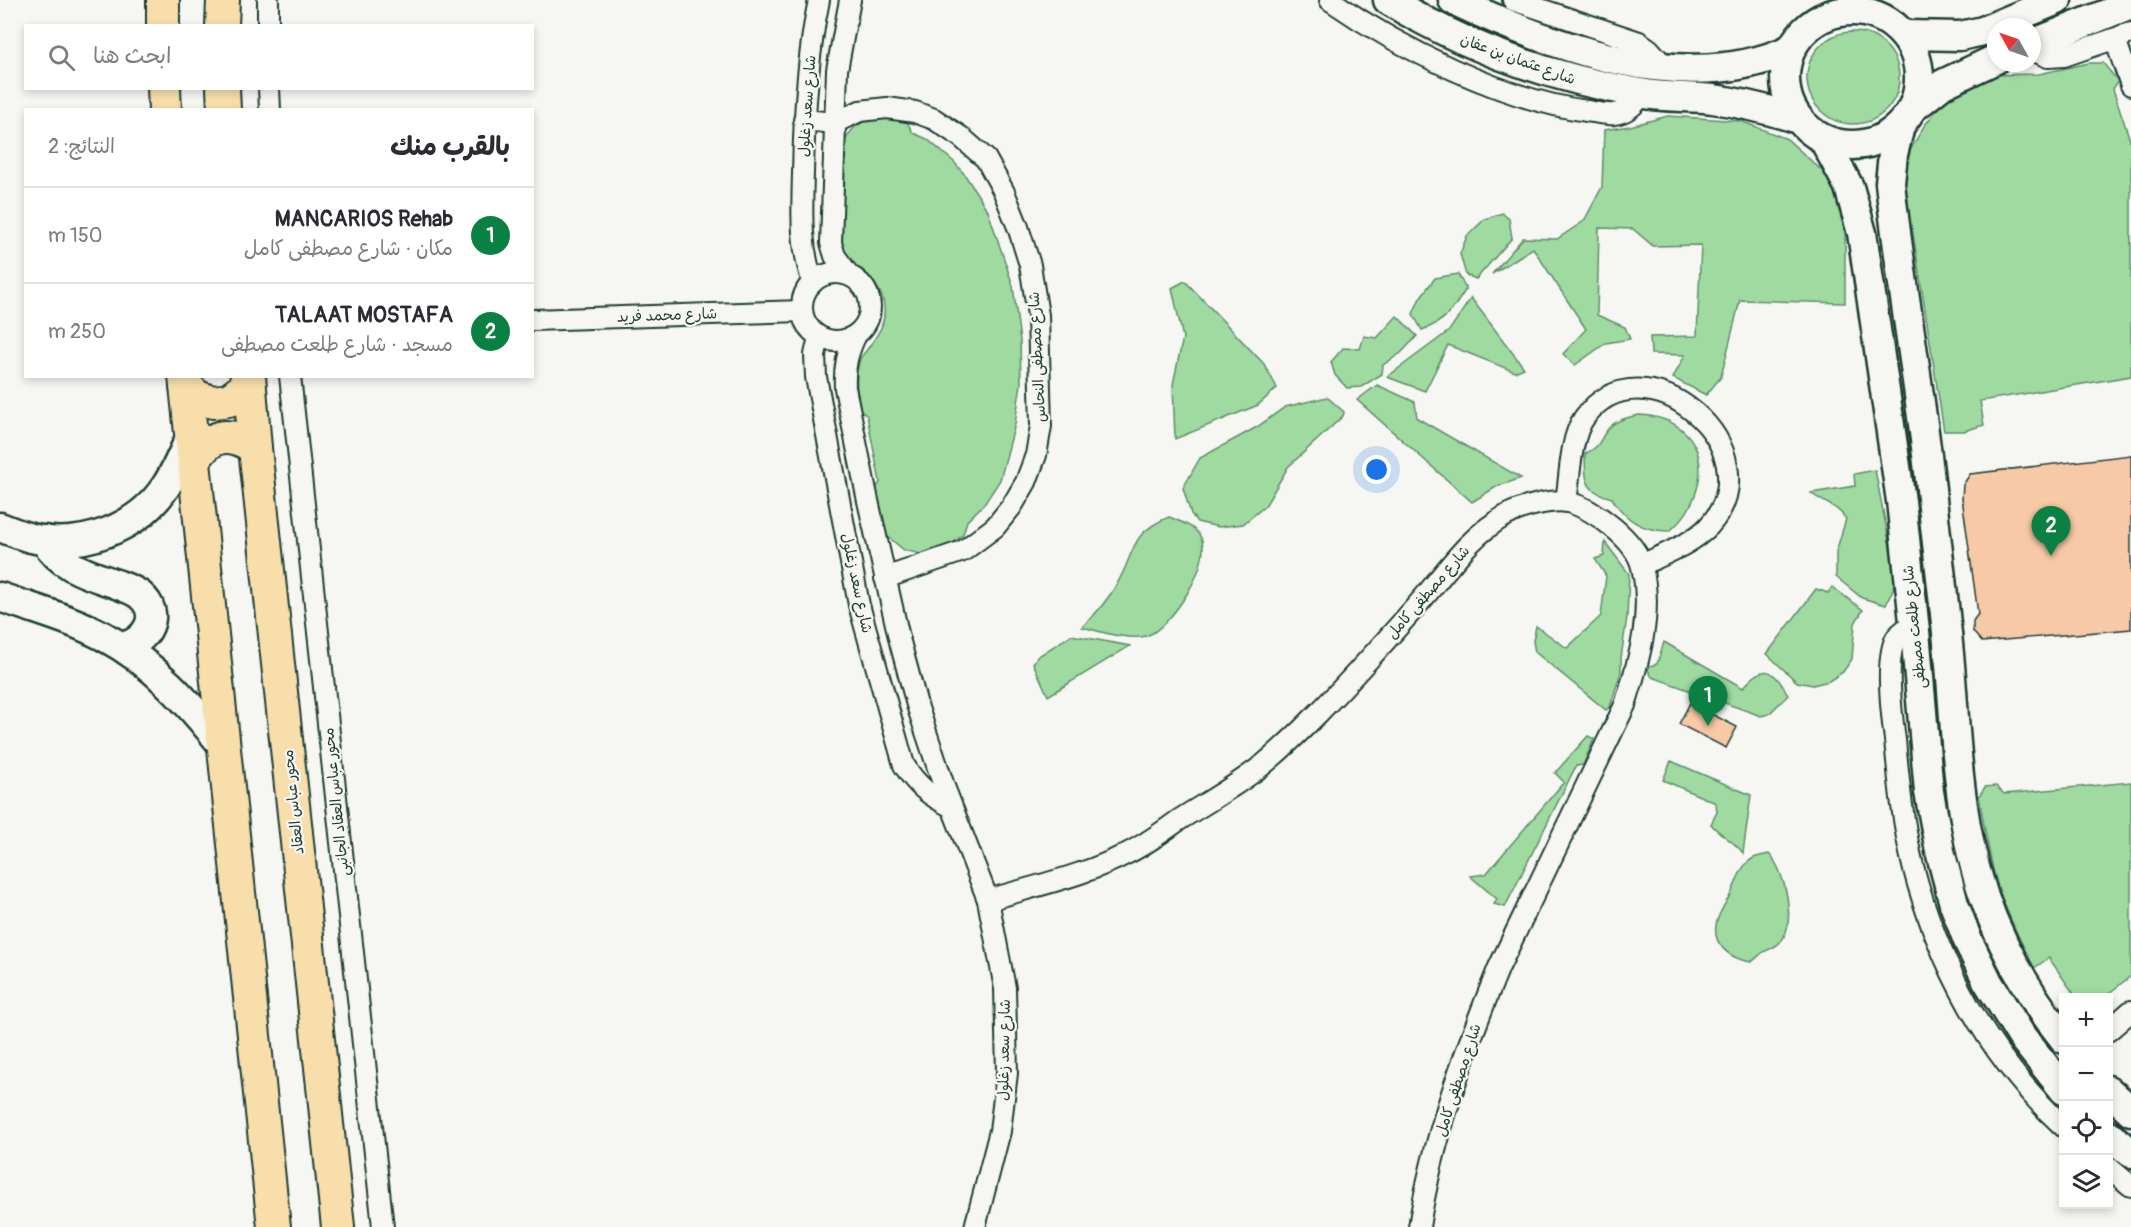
<!DOCTYPE html>
<html lang="ar">
<head>
<meta charset="utf-8">
<style>
	:root { --surface:#fff; --page:#f7f7f7; --text:#2b2b33; --muted:#7c7c81; --line:#e1e1e2; --accent:#0b8043 }
	body { margin:0; font-family:Pangolin,"Playpen Sans Arabic",sans-serif; background:var(--page); color:var(--text); direction:rtl }
	.controls { position:absolute; right:18px; bottom:18px; display:grid; overflow:hidden; border-radius:0px; box-shadow:0 3px 9px #0003 }
	.controls button { width:54px; height:54px; display:grid; place-items:center; padding:0; border:0; border-bottom:2px solid var(--line); background:var(--surface); color:var(--text); font:30px sans-serif }
	.compass { position:absolute; left:1987px; top:18px; width:54px; height:54px; border-radius:50%; background:var(--surface); box-shadow:0 3px 9px #0003; rotate:310deg }
	.you { position:absolute; left:1377px; top:470px; width:21px; height:21px; margin:-15px; border:4px solid #fff; border-radius:50%; background:#1a73e8; box-shadow:0 0 0 9px #1a73e833 }
	.badge { display:grid; place-items:center; width:39px; height:39px; border-radius:50%; background:var(--accent); color:#fff; font-size:20px; font-weight:700 }
	.pin { position:absolute; translate:-50% -50px; filter:drop-shadow(0 2px 3px #0008) }
	.pin::after { content:''; position:absolute; top:32px; width:21px; height:18px; background:inherit; clip-path:polygon(0 0,100% 0,50% 100%) }
	.list { margin:0; padding:0; list-style:none }
	h2 { display:flex; justify-content:space-between; align-items:center; height:78px; margin:0; padding:0 24px; font-size:26px }
	h2 small { font-size:20px; font-weight:400; color:var(--muted) }
	.list li { display:grid; grid-template-columns:39px 1fr auto; gap:18px; align-items:center; box-sizing:border-box; height:96px; padding:0 24px; border-top:2px solid var(--line) }
	.list b { display:block; font-size:22px; white-space:nowrap }
	.list p { margin:0; font-size:20px; white-space:nowrap; color:var(--muted) }
	.list em { font-size:20px; font-style:normal; color:var(--muted) }
	.icon { flex:none; width:33px; height:33px; fill:none; stroke:currentColor; stroke-width:2; stroke-linecap:round; stroke-linejoin:round }
	.map { position:relative; flex:none; width:2131px; height:1227px; overflow:hidden; direction:ltr }
	.search { position:absolute; background:var(--surface); box-shadow:0 3px 9px #0003; left:24px; top:24px; width:510px; height:66px; display:flex; align-items:center; gap:15px; box-sizing:border-box; padding:0 21px; border-radius:0px; color:var(--muted); font-size:22px }
	.panel { position:absolute; background:var(--surface); box-shadow:0 3px 9px #0003; left:24px; top:108px; width:510px; height:270px; border-radius:0px; direction:rtl }
	.map>svg:first-child { display:block }
</style>
</head>
<body>
<div class="map">
<svg width="2131" height="1227" viewBox="0 0 2131 1227">
	<rect width="100%" height="100%" fill="#f6f6f2"/>
	<filter id="ink" filterUnits="userSpaceOnUse"><feTurbulence type="fractalNoise" baseFrequency=".0167" numOctaves="2"/><feDisplacementMap in="SourceGraphic" scale="12" xChannelSelector="R" yChannelSelector="G"/><feConvolveMatrix kernelMatrix="1 2 1 2 8 2 1 2 1" color-interpolation-filters="sRGB"/></filter>
	<g filter="url(#ink)">
		<g fill="#9fdaa0" stroke="#5f8c6a" stroke-width="1.5">
			<circle cx="1853" cy="78" r="46"/>
			<path d="M 2089,63 L 2103,63 L 2118,81 L 2113,89 L 2131,143 L 2131,376 L 1980,401 L 1984,425 L 1964,431 L 1944,431 L 1912,227 L 1905,218 L 1901,179 L 1911,149 L 1924,126 L 1948,97 L 1985,75 L 2039,74 Z"/>
			<path d="M 1668,116 L 1741,121 L 1787,139 L 1830,178 L 1845,231 L 1845,303 L 1740,300 L 1721,377 L 1706,395 L 1673,378 L 1685,355 L 1651,354 L 1650,337 L 1697,336 L 1701,245 L 1653,246 L 1633,229 L 1599,228 L 1597,315 L 1625,327 L 1630,339 L 1606,343 L 1575,365 L 1563,354 L 1586,329 L 1533,248 L 1492,274 L 1523,238 L 1557,239 L 1584,221 L 1602,187 L 1604,130 L 1630,126 Z"/>
			<path d="M 880,117 L 907,122 L 913,133 L 927,139 L 954,162 L 965,175 L 988,211 L 1013,286 L 1020,341 L 1021,383 L 1015,424 L 1000,480 L 985,503 L 967,521 L 963,534 L 947,549 L 925,555 L 904,550 L 887,536 L 876,489 L 880,482 L 867,416 L 859,408 C 857,393 855,377 859,362 C 860,358 863,354 866,351 C 877,335 886,326 884,306 C 881,277 850,271 843,247 C 840,237 840,154 843,146 C 849,128 863,119 880,117 Z"/>
			<path d="M 1502,213 L 1509,219 L 1512,238 L 1476,279 L 1466,275 L 1460,254 L 1467,236 L 1485,219 Z"/>
			<path d="M 1458,274 L 1466,289 C 1453,310 1445,322 1422,330 L 1413,314 L 1420,298 L 1435,278 Z"/>
			<path d="M 1185,281 L 1264,364 L 1277,388 L 1258,405 L 1175,439 L 1173,384 L 1183,338 L 1172,288 Z"/>
			<path d="M 1471,298 L 1524,368 L 1515,372 L 1448,345 L 1425,391 L 1387,377 L 1449,331 Z"/>
			<path d="M 1397,316 L 1417,336 L 1401,353 L 1383,365 L 1382,374 L 1361,387 L 1347,388 L 1335,375 L 1331,362 L 1343,348 L 1360,349 L 1364,336 L 1377,338 Z"/>
			<path d="M 1377,385 L 1415,402 L 1417,418 L 1521,478 L 1496,487 L 1472,502 L 1357,400 Z"/>
			<path d="M 1327,397 L 1344,412 L 1343,416 L 1288,467 L 1265,506 L 1243,524 L 1219,527 L 1197,522 L 1191,514 L 1183,488 L 1200,458 L 1257,427 L 1285,407 Z"/>
			<path d="M 1639,415 C 1695,417 1715,463 1688,510 C 1684,518 1676,525 1670,531 C 1643,531 1626,521 1612,498 C 1583,490 1586,481 1585,454 C 1603,444 1597,443 1608,429 C 1615,420 1628,417 1639,415 Z"/>
			<path d="M 1875,470 L 1895,572 L 1893,589 L 1886,605 L 1862,598 L 1836,577 L 1836,552 L 1846,519 C 1837,505 1823,503 1811,493 L 1855,486 L 1854,474 Z"/>
			<path d="M 1169,517 C 1179,521 1194,526 1200,536 C 1215,561 1170,629 1146,636 C 1129,641 1099,631 1082,627 C 1096,614 1107,601 1117,584 C 1136,552 1128,534 1169,517 Z"/>
			<path d="M 1605,542 L 1629,574 L 1627,617 L 1621,658 L 1621,672 L 1610,707 L 1606,710 L 1535,652 L 1533,641 L 1536,626 L 1567,648 L 1601,616 L 1606,576 L 1595,559 L 1604,556 Z"/>
			<path d="M 1832,587 L 1863,610 L 1855,623 L 1852,659 L 1843,672 L 1829,681 L 1813,685 L 1797,682 L 1767,654 L 1816,589 L 1828,593 Z"/>
			<path d="M 1071,635 L 1130,646 L 1048,696 L 1033,663 L 1037,657 Z"/>
			<path d="M 1664,642 L 1743,688 C 1764,663 1773,667 1788,695 L 1769,714 L 1761,716 L 1652,677 L 1648,670 L 1650,666 L 1657,664 Z"/>
			<path d="M 1588,736 L 1594,739 L 1583,765 L 1576,766 L 1505,907 L 1494,904 L 1497,899 L 1470,876 L 1486,874 L 1564,782 L 1555,773 Z"/>
			<path d="M 1671,761 L 1751,795 L 1743,853 C 1734,841 1721,836 1711,824 L 1717,812 L 1716,803 L 1663,780 Z"/>
			<path d="M 2131,782 L 2131,976 L 2104,997 L 2076,997 L 2049,958 L 2034,968 C 2020,941 2008,915 1998,887 C 1989,858 1984,826 1979,796 L 1985,787 L 1996,786 L 2004,794 Z"/>
			<path d="M 1769,854 C 1785,870 1797,923 1781,941 C 1776,948 1768,949 1762,953 C 1758,956 1755,960 1751,962 C 1731,959 1710,945 1717,921 C 1720,911 1727,901 1732,892 C 1736,883 1740,869 1747,863 C 1754,856 1760,856 1769,854 Z"/>
		</g>
		<g fill="#f7c9a6" stroke="#1f3d34" stroke-width="1.5">
			<path d="M 2131,455 L 2131,629 L 1982,642 L 1973,632 L 1973,621 L 1978,614 L 1962,498 L 1963,485 L 1970,474 Z"/>
			<path d="M 1690,703 L 1737,727 L 1726,748 L 1679,724 Z"/>
		</g>
		<g fill="none" stroke-linecap="round" stroke-linejoin="round">
			<g stroke="#1f3d34" stroke-width="24">
				<g id="street">
					<path d="M 268,0 L 268,26"/>
					<path d="M 1330,0 C 1399,48 1503,100 1587,111 C 1595,112 1605,115 1614,114 C 1627,113 1635,104 1643,94"/>
					<path d="M 1513,0 L 1639,42 L 1649,49 L 1665,67"/>
					<path d="M 2115,39 L 2131,85"/>
					<path d="M 2032,50 L 2048,57 L 2064,56 L 2131,33"/>
					<path d="M 269,88 L 270,110"/>
					<path d="M 804,120 L 834,123 L 860,111 L 887,108 L 915,112 L 934,119 L 961,137 L 986,159 L 1004,192 L 1018,227 L 1030,265 L 1038,315 L 1041,426 L 1036,455 L 1026,482 L 1012,506 L 995,527 L 963,551 L 885,578"/>
					<circle cx="836" cy="307" r="34"/>
					<path d="M 849,275 L 835,256 L 831,243 L 837,70 L 850,0"/>
					<path d="M 813,282 C 800,247 802,211 803,174 C 804,116 807,57 819,0"/>
					<path d="M 532,320 L 802,311"/>
					<path d="M 856,335 C 847,353 844,368 845,388 L 868,501 L 900,642 L 917,705 L 945,789 L 988,900 L 1005,988 L 1007,1073 L 1000,1131 L 975,1227"/>
					<path d="M 819,337 L 815,355 L 816,377 L 859,605 L 904,765 C 916,785 930,796 950,806"/>
					<path d="M 290,376 L 383,1227"/>
					<path d="M 1566,502 C 1570,477 1570,438 1584,418 C 1643,336 1778,449 1709,526 C 1692,544 1664,554 1642,565"/>
					<path d="M 1914,622 C 1909,627 1901,632 1897,637 C 1884,654 1892,718 1895,740 C 1899,783 1903,825 1913,866 C 1938,964 1989,1058 2064,1127"/>
					<path d="M 988,900 C 1031,887 1087,875 1126,854 C 1145,845 1162,832 1179,820 C 1207,802 1238,785 1264,764 C 1302,732 1337,694 1370,658 C 1389,637 1407,617 1425,596 C 1449,567 1473,533 1507,515 C 1521,507 1552,499 1568,502 C 1594,509 1636,540 1642,567 C 1653,613 1639,661 1625,705 L 1499,967 C 1465,1050 1433,1137 1419,1227"/>
					<path d="M 2108,1031 L 2131,1011"/>
					<path d="M 2108,1167 L 2131,1186"/>
				</g>
			</g>
			<g stroke="#1f3d34" stroke-width="33">
				<g id="secondary">
					<path d="M 1388,0 C 1465,47 1551,78 1640,93 C 1664,98 1689,96 1713,99 C 1742,103 1770,110 1798,119"/>
					<path d="M 1453,0 C 1551,46 1685,98 1791,49"/>
					<circle cx="1852" cy="78" r="67"/>
					<path d="M 1905,35 L 1960,36 L 1983,31 L 2057,0"/>
					<path d="M 2032,44 L 2131,4"/>
					<path d="M 1914,107 L 1943,84 L 1996,59"/>
					<path d="M 1900,126 L 1893,154 L 1890,183 C 1901,285 1920,387 1931,489 C 1937,547 1945,606 1950,665 C 1955,724 1957,783 1969,841 C 1983,913 2018,982 2064,1039"/>
					<path d="M 1824,140 L 1849,187 L 1862,233 L 1901,501 L 1915,631 L 1929,792 L 1940,851 L 1954,904 L 1968,941 L 1988,982 L 2022,1037 L 2064,1090"/>
					<path d="M 0,527 C 10,531 20,535 31,538 C 80,550 138,529 166,486 C 176,471 183,453 191,436"/>
					<path d="M 45,540 C 61,568 91,575 119,585 C 126,588 134,590 140,595 C 163,614 147,641 123,647"/>
					<path d="M 0,597 C 34,609 71,619 103,636 C 154,663 189,703 224,747"/>
					<path d="M 2108,1090 L 2131,1111"/>
					<path d="M 2108,1134 L 2131,1153"/>
				</g>
			</g>
			<g stroke="#1f3d34" stroke-width="36">
				<g id="primary">
					<path d="M 163,26 L 163,0"/>
					<path d="M 222,26 L 223,0"/>
					<path d="M 164,88 L 165,110"/>
					<path d="M 223,88 L 224,110"/>
					<path d="M 185,376 L 274,1227"/>
					<path d="M 249,376 L 255,448 L 338,1227"/>
					<path d="M 186,386 L 197,397 L 213,402 L 229,400 L 242,390 L 249,376"/>
					<path d="M 194,461 C 210,434 229,430 255,448"/>
				</g>
			</g>
			<use href="#street" stroke="#f6f6f2" stroke-width="20"/>
			<use href="#secondary" stroke="#f6f6f2" stroke-width="28"/>
			<use href="#primary" stroke="#f8deab" stroke-width="32"/>
		</g>
	</g>
	<g text-anchor="middle" stroke-width="4.5" stroke-linejoin="round" paint-order="stroke">
		<g font-size="15" fill="#1f3d34" stroke="#f6f6f2">
			<text transform="translate(1518 59) rotate(20)" y="5">شارع عثمان بن عفان</text>
			<text transform="translate(807 106) rotate(-86)" y="5">شارع سعد زغلول</text>
			<text transform="translate(667 315) rotate(-2)" y="5">شارع محمد فريد</text>
			<text transform="translate(1037 357) rotate(-93)" y="5">شارع مصطفى النحاس</text>
			<text transform="translate(857 583) rotate(78)" y="5">شارع سعد زغلول</text>
			<text transform="translate(1428 592) rotate(-49)" y="5">شارع مصطفى كامل</text>
			<text transform="translate(1914 627) rotate(-96)" y="5">شارع طلعت مصطفى</text>
			<text transform="translate(293 802) rotate(-96)" y="5">محور عباس العقاد</text>
			<text transform="translate(336 802) rotate(-96)" y="5">محور عباس العقاد الجانبى</text>
			<text transform="translate(1004 1050) rotate(-89)" y="5">شارع سعد زغلول</text>
			<text transform="translate(1458 1080) rotate(-72)" y="5">شارع مصطفى كامل</text>
		</g>
	</g>
</svg>
<div class="controls">
<button>+</button>
<button>−</button>
<button><svg class="icon" aria-label="locate" viewBox="0 0 24 24"><circle cx="12" cy="12" r="6"/><path d="M12 2v4M12 18v4M2 12h4M18 12h4"/></svg></button>
<button><svg class="icon" aria-label="layers" viewBox="0 0 24 24"><path d="M12 4l9 5-9 5-9-5zM3 14l9 5 9-5"/></svg></button>
</div>
<svg class="compass" viewBox="-18 -18 36 36"><path d="M0-13l5 13h-10z" fill="#e53935"/><path d="M0 13l5-13h-10z" fill="#7c7c81"/></svg>
<div class="you"></div>
<div class="pin badge" style="left:1708px;top:726px">1</div>
<div class="pin badge" style="left:2051px;top:556px">2</div>
<div class="search"><svg class="icon" aria-label="search" viewBox="0 0 24 24"><circle cx="10" cy="10" r="6"/><path d="M15 15l6 6"/></svg>ابحث هنا</div>
<section class="panel">
<h2>بالقرب منك<small>النتائج: 2</small></h2>
<ul class="list">
<li><span class="badge">1</span><div><b>MANCARIOS Rehab</b><p>مكان · شارع مصطفى كامل</p></div><em>150 m</em></li>
<li><span class="badge">2</span><div><b>TALAAT MOSTAFA</b><p>مسجد · شارع طلعت مصطفى</p></div><em>250 m</em></li>
</ul>
</section>
</div>
</body>
</html>
